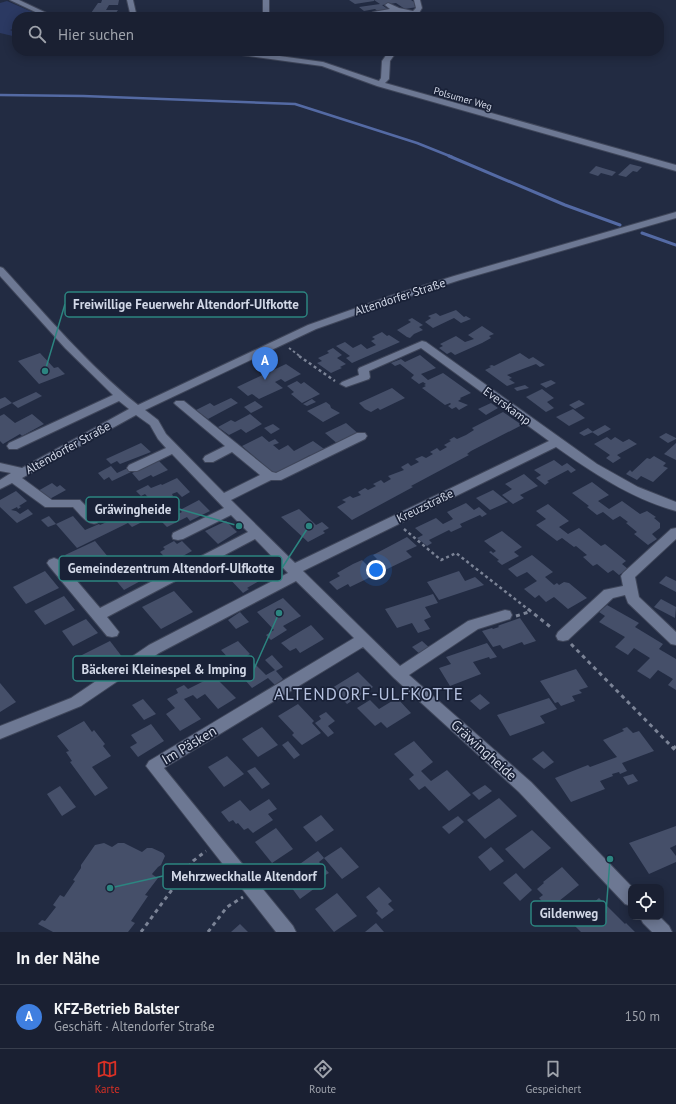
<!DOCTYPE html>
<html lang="de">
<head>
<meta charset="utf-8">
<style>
	:root { --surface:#1a2032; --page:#272d3e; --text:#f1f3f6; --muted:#9fa3ac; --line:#383e4d; --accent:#d93025 }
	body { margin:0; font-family:"PT Sans",sans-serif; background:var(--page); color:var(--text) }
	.controls { position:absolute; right:12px; bottom:12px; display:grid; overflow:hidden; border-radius:8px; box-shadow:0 2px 10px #0003 }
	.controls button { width:36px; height:36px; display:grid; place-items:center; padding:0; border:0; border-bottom:1px solid var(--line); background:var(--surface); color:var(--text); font:20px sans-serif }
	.you { position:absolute; left:376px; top:570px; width:14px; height:14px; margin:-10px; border:3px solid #fff; border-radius:50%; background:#1a73e8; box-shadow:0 0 0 6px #1a73e833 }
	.badge { display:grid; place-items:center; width:26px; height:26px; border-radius:50%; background:var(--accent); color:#fff; font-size:13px; font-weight:700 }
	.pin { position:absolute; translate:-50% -33px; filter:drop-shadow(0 1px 2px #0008) }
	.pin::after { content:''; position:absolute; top:21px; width:14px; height:12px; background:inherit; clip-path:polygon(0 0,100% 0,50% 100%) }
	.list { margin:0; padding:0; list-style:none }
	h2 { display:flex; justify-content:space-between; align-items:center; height:52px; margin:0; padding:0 16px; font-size:17px }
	h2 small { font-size:13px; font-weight:400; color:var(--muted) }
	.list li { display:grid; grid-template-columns:26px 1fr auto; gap:12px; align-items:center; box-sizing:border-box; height:64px; padding:0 16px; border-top:1px solid var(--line) }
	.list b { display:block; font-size:15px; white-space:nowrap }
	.list p { margin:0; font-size:13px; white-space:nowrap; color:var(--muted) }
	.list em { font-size:13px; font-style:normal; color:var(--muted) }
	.icon { flex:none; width:22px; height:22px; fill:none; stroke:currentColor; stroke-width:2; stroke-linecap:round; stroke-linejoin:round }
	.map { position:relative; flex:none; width:676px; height:932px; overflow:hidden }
	.search { position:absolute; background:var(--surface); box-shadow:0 2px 10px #0003; left:12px; right:12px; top:12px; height:44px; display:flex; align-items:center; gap:10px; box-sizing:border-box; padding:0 14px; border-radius:16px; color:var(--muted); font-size:15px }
	.sheet { height:116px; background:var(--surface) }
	nav { display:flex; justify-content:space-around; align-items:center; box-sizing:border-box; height:56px; border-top:1px solid var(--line); background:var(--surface); font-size:11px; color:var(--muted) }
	nav a { display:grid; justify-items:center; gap:2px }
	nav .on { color:var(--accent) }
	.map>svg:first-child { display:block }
</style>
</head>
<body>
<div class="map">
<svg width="676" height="932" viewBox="0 0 676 932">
	<rect width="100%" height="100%" fill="#222b42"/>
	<path fill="#2b3962" d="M 7,1 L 44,17 L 17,17 L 17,27 L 10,30 L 17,33 L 17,37 L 0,33 L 0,3 Z"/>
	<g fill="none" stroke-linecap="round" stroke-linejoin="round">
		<path stroke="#546aa4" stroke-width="2.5" d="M 0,95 L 83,96 L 295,104 L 417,143 L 452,157"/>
		<g stroke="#546aa4" stroke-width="3">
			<path d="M 449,156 L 565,205 L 620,225"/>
			<path d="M 642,233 L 676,245"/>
		</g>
	</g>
	<g fill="#454f69">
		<path d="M 102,0 L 119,0 L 118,5 L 109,5 L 106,10 L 118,10 L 113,17 L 89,16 L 98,3 L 101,3 Z"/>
		<path d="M 349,0 L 374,0 L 374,1 L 355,4 Z"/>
		<path d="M 374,0 L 411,0 L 417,4 L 414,5 L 417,7 L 405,9 L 396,3 L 382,5 L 389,10 L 379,12 L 375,9 L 364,11 L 359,7 L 380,4 Z"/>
		<path d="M 630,164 L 642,167 L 637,172 L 633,171 L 626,177 L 618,175 Z"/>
		<path d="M 596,166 L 616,172 L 612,176 L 601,173 L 598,176 L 589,173 Z"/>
		<path d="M 456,310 L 464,317 L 466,316 L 471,319 L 461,323 L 454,318 L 433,328 L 425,322 L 431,318 L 428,316 L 436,313 L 440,316 Z"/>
		<path d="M 412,318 L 423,325 L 419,327 L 423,330 L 414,334 L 410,338 L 407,337 L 397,330 L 411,322 L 408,320 Z"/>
		<path d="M 482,326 L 494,334 L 489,336 L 491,338 L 482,343 L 455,355 L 451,352 L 447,354 L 439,348 L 443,346 L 440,344 L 456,336 L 465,342 L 474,339 L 468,335 Z"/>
		<path d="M 382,332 L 387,336 L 389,335 L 400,342 L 352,363 L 346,358 L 350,356 L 336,346 L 345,342 L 353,348 L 361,344 L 367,349 L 376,345 L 371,341 L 375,339 L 372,337 Z"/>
		<path d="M 333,348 L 342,355 L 337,358 L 346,364 L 340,367 L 342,368 L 331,373 L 317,363 L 322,361 L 318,358 L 329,353 L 327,351 Z"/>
		<path d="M 40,353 L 54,368 L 58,367 L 65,374 L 39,384 L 18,361 Z"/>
		<path d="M 520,353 L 529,359 L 533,357 L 545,365 L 540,367 L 536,364 L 507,375 L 512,378 L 509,379 L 515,383 L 507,386 L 485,370 L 491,367 L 489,366 L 492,365 L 494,366 Z"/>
		<path d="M 420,355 L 436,368 L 421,374 L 428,380 L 443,373 L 471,393 L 460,398 L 461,399 L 458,401 L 468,405 L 459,410 L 456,407 L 452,409 L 448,406 L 451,404 L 450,403 L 445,405 L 422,388 L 426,386 L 424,385 L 426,384 L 423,382 L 419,384 L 411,378 L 414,375 L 400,364 L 395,366 L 391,363 L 401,359 L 405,362 Z"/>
		<path d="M 286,364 L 301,374 L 285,382 L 281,379 L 275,382 L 283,388 L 259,399 L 252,394 L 248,396 L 237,387 Z"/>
		<path d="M 551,380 L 556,383 L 546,388 L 540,384 Z"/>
		<path d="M 297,381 L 301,384 L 304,382 L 320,394 L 302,403 L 291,394 L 294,392 L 287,386 Z"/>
		<path d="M 525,385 L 529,388 L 517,391 L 514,388 Z"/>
		<path d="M 392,388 L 405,398 L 380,410 L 378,408 L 371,412 L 365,409 L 359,403 Z"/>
		<path d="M 542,389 L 554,398 L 547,402 L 554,408 L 546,412 L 526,397 Z"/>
		<path d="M 36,392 L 42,396 L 18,408 L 12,403 Z"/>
		<path d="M 5,397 L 12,403 L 0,409 L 0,399 Z"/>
		<path d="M 231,398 L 238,403 L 208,419 L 196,410 L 210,403 L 214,406 Z"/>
		<path d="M 312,399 L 316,402 L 307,406 L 303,404 Z"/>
		<path d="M 579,400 L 585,404 L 575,409 L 569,405 Z"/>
		<path d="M 255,401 L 263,407 L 251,413 L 244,407 Z"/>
		<path d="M 326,402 L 330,405 L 331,408 L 340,413 L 323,422 L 307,411 Z"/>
		<path d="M 491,403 L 498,408 L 486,415 L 478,409 Z"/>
		<path d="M 573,409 L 585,418 L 569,426 L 556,417 Z"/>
		<path d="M 503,412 L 522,425 L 471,451 L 467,454 L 469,455 L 411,486 L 413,487 L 352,520 L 337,507 L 346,502 L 342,500 L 350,496 L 353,498 L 361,495 L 358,492 L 365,488 L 368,490 L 376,486 L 373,484 L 381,480 L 384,483 L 391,479 L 388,476 L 404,470 L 401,467 L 408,463 L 411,466 L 419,462 L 415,459 L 422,456 L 426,458 L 433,454 L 430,452 L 437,448 L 440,451 L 447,447 L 444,445 L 451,441 L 449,440 L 454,437 L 457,439 L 466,435 L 474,430 L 472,428 Z"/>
		<path d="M 4,414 L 15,423 L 32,414 L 44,424 L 22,436 L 20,434 L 3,444 L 0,441 L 0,416 Z"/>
		<path d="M 250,414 L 262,424 L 246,433 L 241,429 L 229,435 L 218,427 L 231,420 L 235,422 Z"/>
		<path d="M 346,423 L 360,435 L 339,445 L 325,433 Z"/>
		<path d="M 273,424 L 280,429 L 271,434 L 264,428 Z"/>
		<path d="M 605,425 L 611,429 L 598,436 L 592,432 Z"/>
		<path d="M 588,428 L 593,432 L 584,436 L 579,433 Z"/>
		<path d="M 666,433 L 676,438 L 676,439 L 668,443 L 659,437 Z"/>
		<path d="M 262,436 L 269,442 L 275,439 L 279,443 L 273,445 L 279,450 L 288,445 L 294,451 L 313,441 L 327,451 L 314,458 L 310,455 L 275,474 L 242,446 Z"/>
		<path d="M 607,437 L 611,440 L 615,437 L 623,442 L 629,439 L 637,444 L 617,455 L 621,458 L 613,463 L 606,458 L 610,455 L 594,444 Z"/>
		<path d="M 141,443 L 151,452 L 120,464 L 117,461 L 111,464 L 106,459 Z"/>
		<path d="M 676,443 L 676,460 L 664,454 Z"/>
		<path d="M 654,456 L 666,463 L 663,466 L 668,468 L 653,482 L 641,476 L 637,480 L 626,474 L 630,470 L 632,472 L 647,458 L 650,459 Z"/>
		<path d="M 554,460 L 562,466 L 567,463 L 576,470 L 571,473 L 568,470 L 547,481 L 549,482 L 545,485 L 536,478 L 541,475 L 534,470 Z"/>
		<path d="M 159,461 L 168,470 L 153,477 L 151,475 L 139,481 L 132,473 Z"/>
		<path d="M 111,466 L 117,473 L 128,468 L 131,472 L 112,481 L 109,477 L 104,480 L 98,473 Z"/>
		<path d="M 524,474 L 538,486 L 520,495 L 524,498 L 513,504 L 502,495 L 512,489 L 505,484 Z"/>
		<path d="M 177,478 L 190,492 L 182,497 L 177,492 L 172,494 L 173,496 L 155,505 L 145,494 L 141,496 L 136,491 L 148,485 L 151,488 L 161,484 L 162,485 Z"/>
		<path d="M 592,482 L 609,495 L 598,501 L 609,509 L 622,501 L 640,514 L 647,511 L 656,517 L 654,518 L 660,523 L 660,528 L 652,534 L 657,539 L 648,545 L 634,534 L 637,532 L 626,523 L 628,522 L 620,516 L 613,520 L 603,512 L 597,515 L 587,507 L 589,506 L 572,493 Z"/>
		<path d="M 52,483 L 57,487 L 60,485 L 66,490 L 46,501 L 36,492 Z"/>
		<path d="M 493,490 L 508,502 L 490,510 L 476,498 Z"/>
		<path d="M 16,491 L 27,501 L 19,506 L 21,507 L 18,509 L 17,507 L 11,510 L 16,511 L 20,514 L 28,509 L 33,514 L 17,523 L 0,507 L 0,500 Z"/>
		<path d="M 199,500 L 210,511 L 190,521 L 187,517 L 167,527 L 162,522 L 182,512 L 180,510 Z"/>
		<path d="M 466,503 L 474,510 L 479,507 L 487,514 L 482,517 L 480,515 L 460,524 L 462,527 L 451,532 L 449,530 L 429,540 L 432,543 L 427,546 L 417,538 L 423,535 L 415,528 L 436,518 L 443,524 L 453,519 L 447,512 Z"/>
		<path d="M 548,504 L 569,521 L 559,527 L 568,534 L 579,528 L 601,546 L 605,544 L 626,561 L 622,564 L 628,569 L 619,575 L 613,570 L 608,573 L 597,564 L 593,566 L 583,557 L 587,555 L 576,546 L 574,547 L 562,538 L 557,541 L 536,525 L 546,519 L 536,511 Z"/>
		<path d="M 160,507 L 164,511 L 132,527 L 128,523 L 77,548 L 56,524 L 73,516 L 85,530 L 99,524 L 100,525 L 124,514 L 131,521 Z"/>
		<path d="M 299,509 L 316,525 L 322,522 L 329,528 L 323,531 L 325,533 L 308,542 L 281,517 Z"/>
		<path d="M 49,516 L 56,524 L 48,527 L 41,520 Z"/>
		<path d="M 226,521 L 237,532 L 218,544 L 205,531 Z"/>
		<path d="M 502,531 L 522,547 L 514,552 L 519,556 L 502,565 L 497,561 L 499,560 L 489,552 L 491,551 L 493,553 L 496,551 L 484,541 Z"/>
		<path d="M 407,537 L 417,546 L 406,551 L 412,557 L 350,587 L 348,584 L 337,590 L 329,582 L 340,576 L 337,573 L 353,564 L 362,560 L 369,567 L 374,564 L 372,562 L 377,559 L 373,555 Z"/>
		<path d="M 95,541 L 113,563 L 83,577 L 65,555 Z"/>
		<path d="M 174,541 L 177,544 L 182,541 L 192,551 L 170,563 L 160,552 L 165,549 L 163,547 Z"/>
		<path d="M 532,555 L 553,572 L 545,577 L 554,585 L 557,583 L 559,585 L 564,582 L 569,583 L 587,598 L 568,609 L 554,597 L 546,602 L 539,595 L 535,598 L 524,589 L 537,581 L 527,572 L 517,577 L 508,569 Z"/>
		<path d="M 225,557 L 237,569 L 248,563 L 264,578 L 247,588 L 249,589 L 243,593 L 226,575 L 228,574 L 221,567 L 212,572 L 207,567 Z"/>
		<path d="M 133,567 L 144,579 L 124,590 L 113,577 Z"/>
		<path d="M 45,571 L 59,588 L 26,604 L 13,587 Z"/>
		<path d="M 459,571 L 465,581 L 475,577 L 484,585 L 439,600 L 427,582 Z"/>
		<path d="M 666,576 L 676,581 L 676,592 L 659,583 Z"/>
		<path d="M 174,591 L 193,612 L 161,629 L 142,607 Z"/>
		<path d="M 433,594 L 438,603 L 425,607 L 431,617 L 424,620 L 430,629 L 418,633 L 412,623 L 397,628 L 385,609 Z"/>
		<path d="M 64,596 L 75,610 L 45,625 L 34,611 Z"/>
		<path d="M 283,598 L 301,616 L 283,626 L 287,630 L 271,640 L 266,635 L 274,630 L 257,612 Z"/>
		<path d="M 661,599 L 676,607 L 675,618 L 654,607 Z"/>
		<path d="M 607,605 L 639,623 L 635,627 L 663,644 L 659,649 L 676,659 L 676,690 L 668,685 L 673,679 L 658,670 L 650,679 L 637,671 L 650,658 L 634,648 L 628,655 L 615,647 L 625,637 L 599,622 L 605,616 L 599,612 Z"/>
		<path d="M 240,612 L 249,622 L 236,629 L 228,620 Z"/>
		<path d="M 520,618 L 536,641 L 524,645 L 522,642 L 503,649 L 500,645 L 493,647 L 482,631 L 492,628 L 493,629 L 499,627 L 498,626 L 500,625 Z"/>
		<path d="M 86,619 L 98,633 L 73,646 L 62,631 Z"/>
		<path d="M 311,625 L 324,639 L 300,653 L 296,648 L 290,651 L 281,643 Z"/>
		<path d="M 110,641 L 123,658 L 93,674 L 80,656 Z"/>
		<path d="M 238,641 L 250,654 L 247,656 L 266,675 L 275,670 L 265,660 L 272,655 L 283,667 L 276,671 L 283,679 L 275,685 L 268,678 L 252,688 L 238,672 L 230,677 L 222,668 L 232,662 L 221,650 Z"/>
		<path d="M 422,641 L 432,650 L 422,656 L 412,647 Z"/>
		<path d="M 487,643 L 497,657 L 490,659 L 489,657 L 473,662 L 481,674 L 450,686 L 439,668 L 451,664 L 446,657 Z"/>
		<path d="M 576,669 L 588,687 L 579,690 L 582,693 L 572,696 L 575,701 L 561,706 L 558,702 L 555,703 L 540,681 Z"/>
		<path d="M 358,672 L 373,687 L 347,704 L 332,688 Z"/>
		<path d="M 214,676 L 236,698 L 218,709 L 205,694 L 197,699 L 193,695 L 184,699 L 201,719 L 180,731 L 166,714 L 175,708 L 167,699 L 178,693 L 176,689 L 184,685 L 188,689 Z"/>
		<path d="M 0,683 L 16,702 L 0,712 Z"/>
		<path d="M 480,694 L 490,703 L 480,710 L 470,701 Z"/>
		<path d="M 397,698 L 411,713 L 387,728 L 381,722 L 375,726 L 357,708 L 370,700 L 379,709 Z"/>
		<path d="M 549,698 L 557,709 L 540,716 L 545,723 L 510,736 L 497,715 Z"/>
		<path d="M 143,699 L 156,714 L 144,720 L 132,705 Z"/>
		<path d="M 298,704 L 314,721 L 312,723 L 321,733 L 302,745 L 292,735 L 294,733 L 278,716 Z"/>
		<path d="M 326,712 L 335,721 L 328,726 L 334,733 L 328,737 L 315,723 L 321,719 L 319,716 Z"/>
		<path d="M 84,721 L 92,732 L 94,730 L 105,744 L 103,746 L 111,756 L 92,767 L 108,788 L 95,796 L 70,762 L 72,761 L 66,752 L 69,751 L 57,736 Z"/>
		<path d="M 151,724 L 164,741 L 138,757 L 130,747 L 137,743 L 131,735 Z"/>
		<path d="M 262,727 L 278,745 L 258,757 L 242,739 Z"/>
		<path d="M 627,727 L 633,733 L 639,731 L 654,751 L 622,763 L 627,771 L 620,774 L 619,772 L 612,774 L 613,776 L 600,781 L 605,789 L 571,802 L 555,778 L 588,765 L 590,767 L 617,757 L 603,740 L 624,731 L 622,729 Z"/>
		<path d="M 288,741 L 300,755 L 294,759 L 282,745 Z"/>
		<path d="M 414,741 L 433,762 L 421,771 L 431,781 L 447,770 L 471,795 L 449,811 L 425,786 L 419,790 L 409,779 L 414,775 L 394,754 Z"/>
		<path d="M 543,751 L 554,762 L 544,769 L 532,759 Z"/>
		<path d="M 227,756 L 244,774 L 224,787 L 208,767 Z"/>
		<path d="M 255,767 L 270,784 L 262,789 L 247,771 Z"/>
		<path d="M 633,774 L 638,781 L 628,785 L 623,777 Z"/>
		<path d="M 485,785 L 492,791 L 479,800 L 472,793 Z"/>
		<path d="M 60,786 L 76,807 L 62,816 L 47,794 Z"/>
		<path d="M 499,798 L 517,816 L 485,839 L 467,820 Z"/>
		<path d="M 269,799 L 277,809 L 268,814 L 273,820 L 253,833 L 248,828 L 244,830 L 238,823 L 236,824 L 233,820 L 229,822 L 221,812 L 240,800 L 250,811 Z"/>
		<path d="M 321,815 L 334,830 L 316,842 L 303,827 Z"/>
		<path d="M 458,816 L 464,822 L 449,834 L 442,827 Z"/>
		<path d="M 676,826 L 676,845 L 670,848 L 676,856 L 676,862 L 649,874 L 629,843 Z"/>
		<path d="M 276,828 L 293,849 L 272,863 L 255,842 Z"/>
		<path d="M 532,830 L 551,848 L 524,869 L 505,849 Z"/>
		<path d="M 104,843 L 112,847 L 118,843 L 124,843 L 142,852 L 147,848 L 152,848 L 163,853 L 165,856 L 161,865 L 158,867 L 152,874 L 153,875 L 158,878 L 145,895 L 148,896 L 131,921 L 135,923 L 128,932 L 53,932 L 38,924 L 42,920 L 45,921 L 56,907 L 53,905 L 60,895 L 64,897 L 75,881 L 73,880 L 81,868 L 81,865 L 95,845 Z"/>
		<path d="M 341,847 L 359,867 L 342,879 L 324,858 L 319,862 L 329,873 L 318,879 L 322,883 L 300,899 L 283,876 L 318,851 L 324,858 Z"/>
		<path d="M 491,847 L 504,861 L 490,871 L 478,857 Z"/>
		<path d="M 562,867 L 579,885 L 549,909 L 539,898 L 543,895 L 537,889 L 544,883 L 543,882 Z"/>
		<path d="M 516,873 L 532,890 L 520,901 L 503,883 Z"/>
		<path d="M 379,887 L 392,901 L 388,904 L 394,910 L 382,919 L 376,913 L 378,911 L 366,897 Z"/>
		<path d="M 337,893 L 357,916 L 334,932 L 315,909 Z"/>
		<path d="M 599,898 L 625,924 L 626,923 L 635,932 L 581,932 L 571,922 Z"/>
		<path d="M 376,923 L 384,932 L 365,932 Z"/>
		<path d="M 240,924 L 248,932 L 231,932 Z"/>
	</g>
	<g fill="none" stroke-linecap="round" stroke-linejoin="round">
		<g stroke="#3f465a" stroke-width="2">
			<g id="minor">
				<path d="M 10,0 L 19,0 L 55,17 L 46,17 Z"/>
				<path d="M 127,0 L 133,0 L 136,13 L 135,17 L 129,17 L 130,13 Z"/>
				<rect x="263" y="0" width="6" height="17"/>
				<path d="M 414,0 L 420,0 L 422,8 L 419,13 L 422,17 L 415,17 C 405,8 385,14 373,16 L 370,14 L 373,12 L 390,9 L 385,5 L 388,3 L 399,8 L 413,11 L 416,8 Z"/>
				<path d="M 223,51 L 243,51 L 323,62 L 379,81 L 381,78 L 382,61 L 389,51 L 397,51 L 390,61 L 389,79 L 385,83 L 676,165 L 676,171 L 377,86 L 322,66 L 227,53 Z"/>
				<path d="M 676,212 L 676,218 L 460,280 L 401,299 L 316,329 L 145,410 L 158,420 L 166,434 L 224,493 L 260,475 L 232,452 L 213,462 L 205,462 L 203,459 L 205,456 L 225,446 L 176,405 L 174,403 L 176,401 L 184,401 L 272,472 L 276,473 L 357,433 L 365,433 L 367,436 L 365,439 L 281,480 L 271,480 L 231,500 L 295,563 L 549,441 L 421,348 L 369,371 L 370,377 L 369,379 L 346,387 L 340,384 L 342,382 L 359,375 L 358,370 L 359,368 L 422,341 L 426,342 L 597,464 L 638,487 L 676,502 L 676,511 C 632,499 593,473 556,447 L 303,571 L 400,666 L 468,621 L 505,610 L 510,611 L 512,615 L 510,619 L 478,629 L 409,675 L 531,782 L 632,887 L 631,906 L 625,904 L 519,792 L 394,678 L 363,647 L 164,768 L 293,926 L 296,932 L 276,932 L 146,766 L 149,761 L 354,638 L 296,581 L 159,653 L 81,706 L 0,739 L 0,726 L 71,698 L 149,645 L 288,573 L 255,539 L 107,617 L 119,632 L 117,636 L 112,637 L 107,636 L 49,566 L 47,563 L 49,560 L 54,558 L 59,560 L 100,608 L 248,532 L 231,515 L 183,539 L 178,540 L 173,539 L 172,536 L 173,533 L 224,508 L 172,454 L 137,471 L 129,471 L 127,468 L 129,465 L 166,448 L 158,439 L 150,425 L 136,415 L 22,478 L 52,500 L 80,500 L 97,517 L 99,520 L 97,523 C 87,526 80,514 73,507 L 45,507 L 12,483 L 0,489 L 0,480 L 11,473 L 0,471 L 0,463 L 22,468 L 129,409 L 119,401 L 17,449 L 9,449 L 7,446 L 9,443 L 113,395 L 65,348 L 0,276 L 0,267 L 3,268 C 46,315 88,365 138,405 L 308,325 L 393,295 L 454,276 Z"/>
				<path d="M 676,528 L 676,539 L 635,577 L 639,597 L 676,632 L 676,645 L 671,644 L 628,603 L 625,595 L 613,598 L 568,640 L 563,641 L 558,640 L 556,636 L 558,632 L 604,590 L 623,586 L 621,576 L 623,573 L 671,529 Z"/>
				<path d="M 640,917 L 660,917 L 669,926 L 672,932 L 652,932 L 643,923 Z"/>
			</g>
		</g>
		<path stroke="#7b8396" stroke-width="2" stroke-dasharray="2.5 2.5" stroke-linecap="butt" d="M 289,348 L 301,357"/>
		<g stroke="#7b8396" stroke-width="2.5" stroke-dasharray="3 3" stroke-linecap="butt">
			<path d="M 299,356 L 335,381"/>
			<path d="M 404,529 L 441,560 L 456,553 L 529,610"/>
		</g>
		<g stroke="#7b8396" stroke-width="3" stroke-dasharray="4 4" stroke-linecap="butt">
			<path d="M 528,609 L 553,629"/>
			<path d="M 516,616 L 529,612"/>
			<path d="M 571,644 L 676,751"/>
			<path d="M 673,749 L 676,746"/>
			<path d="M 141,932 L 193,861 L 206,851"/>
			<path d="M 208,932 L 227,907 L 243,897"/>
		</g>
		<use href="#minor" fill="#6d7893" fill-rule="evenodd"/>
	</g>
	<g text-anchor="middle" stroke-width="3.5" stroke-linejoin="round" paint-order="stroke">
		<g font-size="10" fill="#d2d8e7" stroke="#192137">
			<text transform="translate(463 98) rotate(16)" y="4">Polsumer Weg</text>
		</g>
		<g font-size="12" fill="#d2d8e7" stroke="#192137">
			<text transform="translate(400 297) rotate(-18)" y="4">Altendorfer Straße</text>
			<text transform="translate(507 406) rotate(36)" y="4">Everskamp</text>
			<text transform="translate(68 448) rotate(-29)" y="4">Altendorfer Straße</text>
			<text transform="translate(425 506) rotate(-26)" y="4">Kreuzstraße</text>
		</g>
		<g font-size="14" fill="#d2d8e7" stroke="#192137">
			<text transform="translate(189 745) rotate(-31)" y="5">Im Päsken</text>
			<text transform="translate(484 750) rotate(42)" y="5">Gräwingheide</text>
		</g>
		<g font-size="17" letter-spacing="1" fill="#b6c2e0" stroke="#192137">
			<text x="369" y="700">ALTENDORF-ULFKOTTE</text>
		</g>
	</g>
	<path fill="none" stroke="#2c8580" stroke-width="1.5" d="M45 371L65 304M239 526L179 509M309 526L282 568M279 613L254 669M110 888L163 876M610 859L606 913"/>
	<g fill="#2c8580" stroke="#192137" stroke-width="1.5">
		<circle cx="45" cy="371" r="4"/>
		<circle cx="239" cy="526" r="4"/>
		<circle cx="309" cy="526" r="4"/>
		<circle cx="279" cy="613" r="4"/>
		<circle cx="110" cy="888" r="4"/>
		<circle cx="610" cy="859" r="4"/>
	</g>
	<g fill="#192137" stroke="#2c8580" stroke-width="1.5">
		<rect x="65" y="292" width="242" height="25" rx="4"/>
		<rect x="86" y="497" width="93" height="25" rx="4"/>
		<rect x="59" y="556" width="223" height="25" rx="4"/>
		<rect x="73" y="656" width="181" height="25" rx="4"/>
		<rect x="163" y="864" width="162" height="25" rx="4"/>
		<rect x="531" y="901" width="75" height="25" rx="4"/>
	</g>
	<g font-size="13" text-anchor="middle" font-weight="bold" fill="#d2d8e7">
		<text x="186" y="309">Freiwillige Feuerwehr Altendorf-Ulfkotte</text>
		<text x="133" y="514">Gräwingheide</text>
		<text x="171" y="573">Gemeindezentrum Altendorf-Ulfkotte</text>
		<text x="164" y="674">Bäckerei Kleinespel &amp; Imping</text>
		<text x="244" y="881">Mehrzweckhalle Altendorf</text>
		<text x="569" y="918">Gildenweg</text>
	</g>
</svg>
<div class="controls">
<button><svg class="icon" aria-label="locate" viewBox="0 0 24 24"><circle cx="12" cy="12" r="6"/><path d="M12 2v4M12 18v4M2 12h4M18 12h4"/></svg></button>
</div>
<div class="you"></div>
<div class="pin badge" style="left:265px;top:380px;background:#3f7fe0">A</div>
<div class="search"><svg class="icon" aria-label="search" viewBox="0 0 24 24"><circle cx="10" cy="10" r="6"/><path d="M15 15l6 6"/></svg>Hier suchen</div>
</div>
<section class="sheet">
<h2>In der Nähe<small></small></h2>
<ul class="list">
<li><span class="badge" style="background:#3f7fe0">A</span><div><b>KFZ-Betrieb Balster</b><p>Geschäft · Altendorfer Straße</p></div><em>150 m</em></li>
</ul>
</section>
<nav>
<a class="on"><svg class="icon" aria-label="map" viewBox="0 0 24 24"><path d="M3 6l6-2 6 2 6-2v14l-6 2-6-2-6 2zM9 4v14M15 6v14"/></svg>Karte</a>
<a><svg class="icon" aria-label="directions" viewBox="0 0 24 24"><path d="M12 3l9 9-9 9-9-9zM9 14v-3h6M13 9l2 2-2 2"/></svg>Route</a>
<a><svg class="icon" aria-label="saved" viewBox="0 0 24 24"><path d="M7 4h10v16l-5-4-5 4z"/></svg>Gespeichert</a>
</nav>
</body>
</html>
